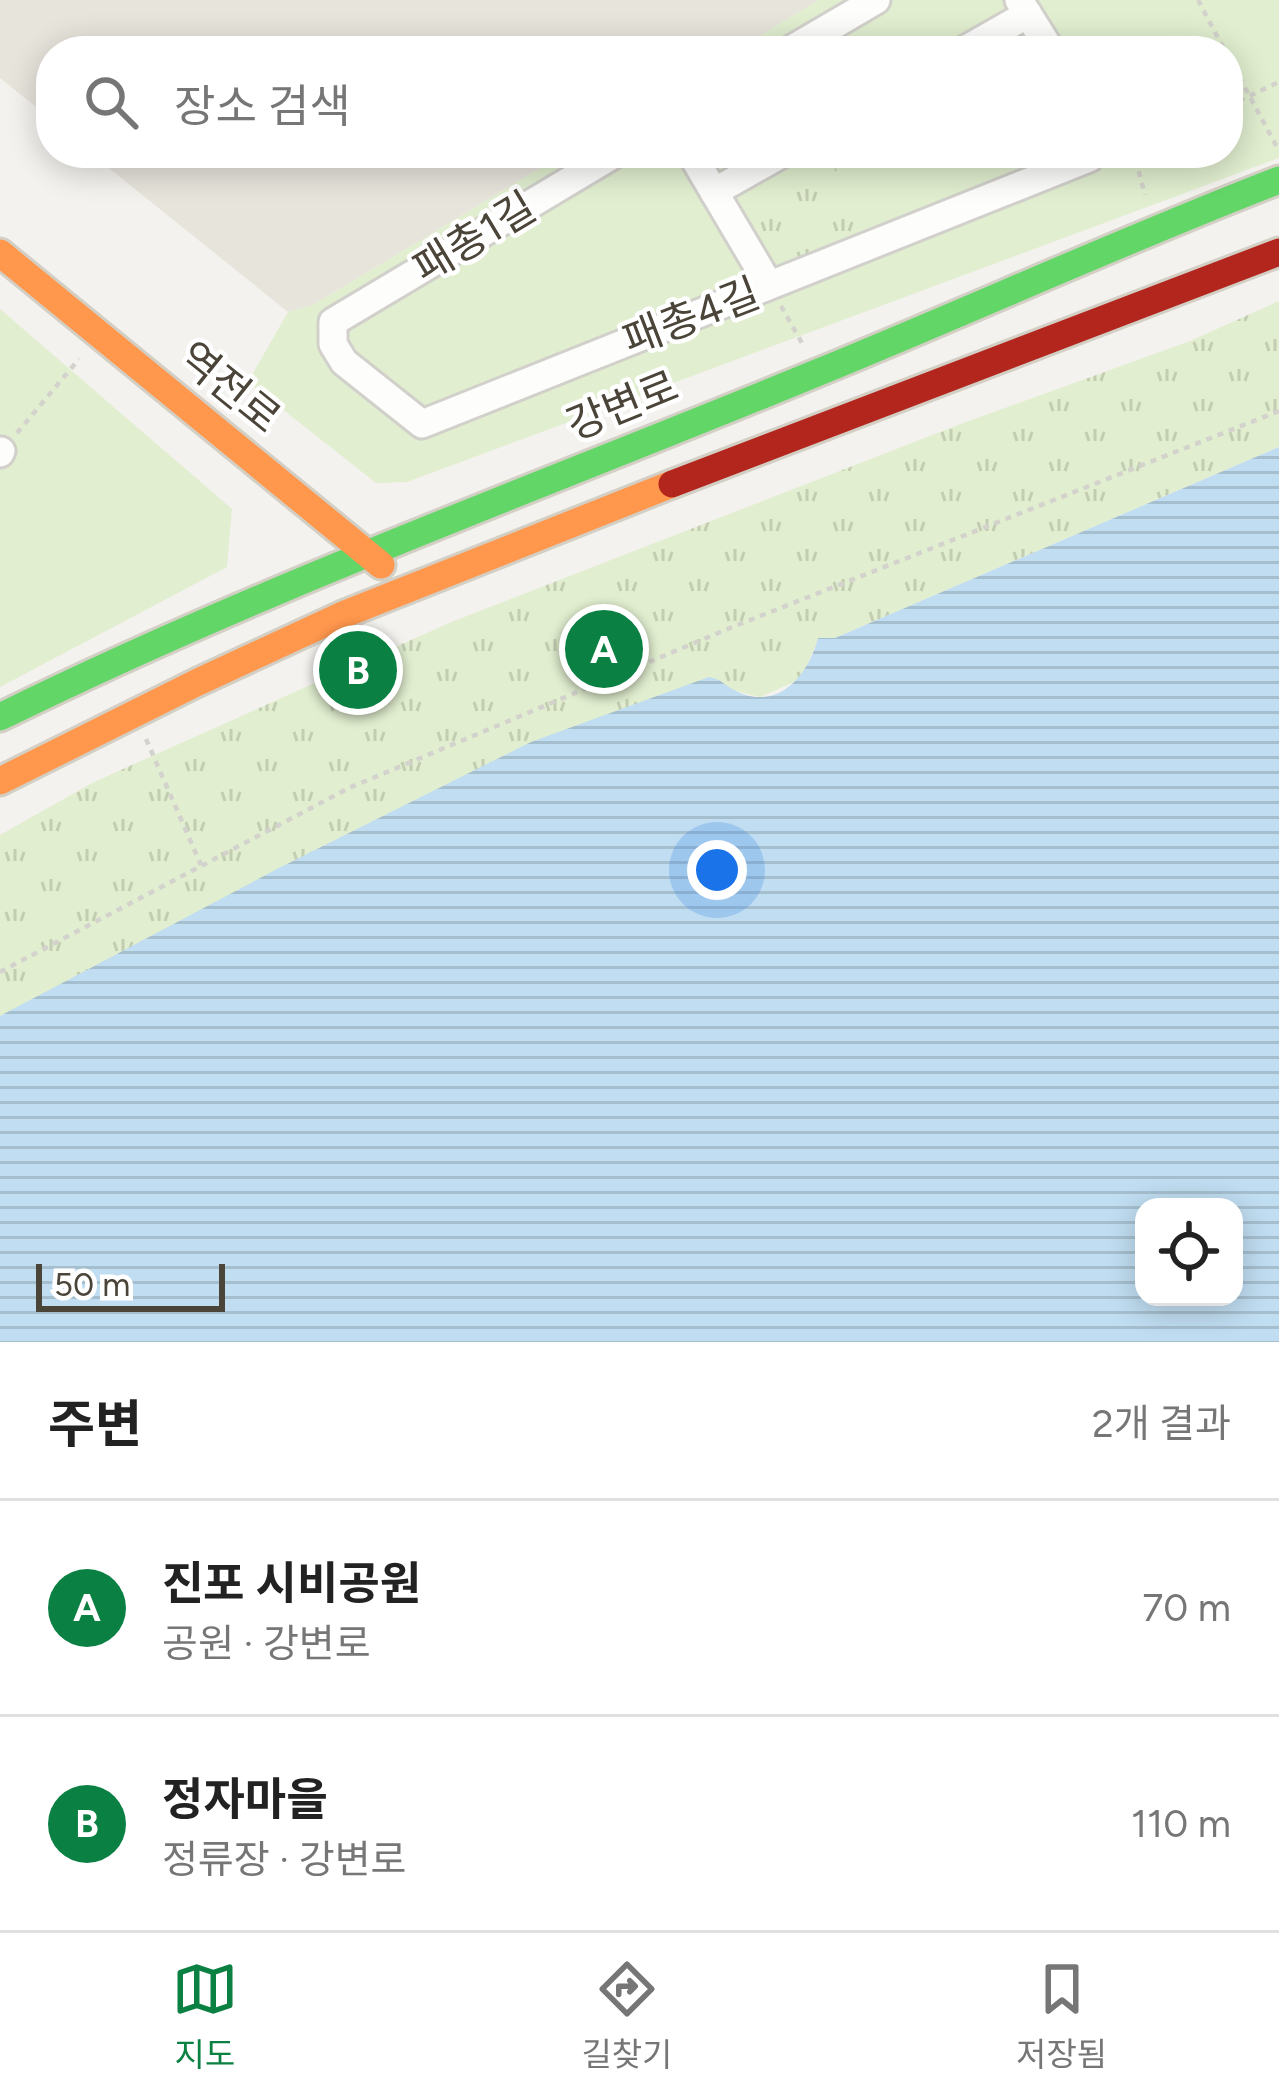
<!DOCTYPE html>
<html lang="ko">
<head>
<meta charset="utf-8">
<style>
	:root { --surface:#fff; --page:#f2f2f2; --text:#222; --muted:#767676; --line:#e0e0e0; --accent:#0b8043 }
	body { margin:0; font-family:Figtree,"Noto Sans KR",sans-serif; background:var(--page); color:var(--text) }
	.controls { position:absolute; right:36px; bottom:36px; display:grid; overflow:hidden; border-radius:24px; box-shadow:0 6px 30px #0003 }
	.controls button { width:108px; height:108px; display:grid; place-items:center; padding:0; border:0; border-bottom:3px solid var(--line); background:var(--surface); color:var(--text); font:60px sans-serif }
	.scale { position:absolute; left:36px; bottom:30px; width:189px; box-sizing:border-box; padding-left:12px; border:6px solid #4b4439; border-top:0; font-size:33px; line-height:42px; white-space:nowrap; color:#4b4439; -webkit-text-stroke:9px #fff; paint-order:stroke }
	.you { position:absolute; left:717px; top:870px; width:42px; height:42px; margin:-30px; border:9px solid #fff; border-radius:50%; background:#1a73e8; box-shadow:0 0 0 18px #1a73e833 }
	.badge { display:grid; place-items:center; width:78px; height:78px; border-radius:50%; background:var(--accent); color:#fff; font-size:39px; font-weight:700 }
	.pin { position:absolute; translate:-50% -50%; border:6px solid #fff; box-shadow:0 3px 12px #0006 }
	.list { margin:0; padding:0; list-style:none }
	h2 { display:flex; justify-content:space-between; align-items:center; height:156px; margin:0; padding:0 48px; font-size:51px }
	h2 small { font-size:39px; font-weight:400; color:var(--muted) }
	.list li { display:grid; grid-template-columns:78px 1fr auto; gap:36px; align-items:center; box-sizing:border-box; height:216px; padding:0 48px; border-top:3px solid var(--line) }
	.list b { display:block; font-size:45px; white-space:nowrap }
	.list p { margin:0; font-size:39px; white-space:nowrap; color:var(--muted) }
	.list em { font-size:39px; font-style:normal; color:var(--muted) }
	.icon { flex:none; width:66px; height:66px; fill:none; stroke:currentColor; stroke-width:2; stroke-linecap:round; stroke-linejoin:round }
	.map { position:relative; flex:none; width:1279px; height:1342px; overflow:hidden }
	.search { position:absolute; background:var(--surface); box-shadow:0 6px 30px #0003; left:36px; right:36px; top:36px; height:132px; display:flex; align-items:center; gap:30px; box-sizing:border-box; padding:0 42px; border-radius:48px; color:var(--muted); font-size:45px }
	.sheet { height:588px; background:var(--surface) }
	nav { display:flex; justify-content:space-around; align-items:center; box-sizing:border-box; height:168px; border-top:3px solid var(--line); background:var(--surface); font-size:33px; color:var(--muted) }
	nav a { display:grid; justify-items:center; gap:6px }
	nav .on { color:var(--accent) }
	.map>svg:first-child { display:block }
</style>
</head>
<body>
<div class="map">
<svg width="1279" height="1342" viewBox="0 0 1279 1342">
	<defs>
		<pattern id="park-tufts" width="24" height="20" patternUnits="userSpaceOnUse" patternTransform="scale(3)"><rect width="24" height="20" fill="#e1eecf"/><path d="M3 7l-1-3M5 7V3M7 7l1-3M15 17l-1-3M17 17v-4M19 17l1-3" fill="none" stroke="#c3cdb2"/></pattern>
		<pattern id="water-rules" width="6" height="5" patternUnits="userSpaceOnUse" patternTransform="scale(3)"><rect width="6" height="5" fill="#c0ddf1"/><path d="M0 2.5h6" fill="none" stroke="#a6bfcf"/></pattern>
	</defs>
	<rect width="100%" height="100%" fill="#f4f2ee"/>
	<g fill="#e7e4dc">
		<path d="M 0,0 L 819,0 L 735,51 L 51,51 L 51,119 L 0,78 Z"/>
		<path d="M 90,153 L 565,153 L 313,305 L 288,312 Z"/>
	</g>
	<g fill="#e1eecf">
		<path d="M 819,0 L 1279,0 L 1279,158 L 407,482 L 376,483 L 248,382 L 288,312 L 313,305 L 565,153 L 1228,153 L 1228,51 L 735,51 Z"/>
		<path d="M 0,309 L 232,509 L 227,567 L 0,687 Z"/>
	</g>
	<g fill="url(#park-tufts)">
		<path d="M 815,153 L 827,153 L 870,230 L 793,265 L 774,258 L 744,211 L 752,189 Z"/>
		<path d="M 1279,301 L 1279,447 L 835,638 L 819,638 L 801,679 L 760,697 L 736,691 L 466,775 L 0,1016 L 0,835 L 94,782 L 449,623 L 958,425 L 1190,341 Z"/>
	</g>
	<path fill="url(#water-rules)" fill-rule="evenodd" d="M 1279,447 L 1279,1342 L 0,1342 L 0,1016 L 277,869 L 531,742 L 709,677 C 722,679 724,685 734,690 C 778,713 808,676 818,638 L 835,638 ZM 1144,1207 L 1234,1207 L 1234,1297 L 1144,1297 Z"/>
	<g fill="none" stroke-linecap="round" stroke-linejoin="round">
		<g stroke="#d2d0cb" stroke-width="33">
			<g id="street">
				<path d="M 1019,0 L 1051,51"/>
				<path d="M 789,51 L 876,0"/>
				<path d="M 963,51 L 1028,14"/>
				<path d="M 616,153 L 333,322 L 333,344 L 344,362 L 422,424 L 1089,158 L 1091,153"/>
				<path d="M 691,153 L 769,285"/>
				<path d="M 714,192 L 783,153"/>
				<path d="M 0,453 L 1,451"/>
			</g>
		</g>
		<g stroke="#d3cfc5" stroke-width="33">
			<path id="fast" d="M 0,717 C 268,585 543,486 819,372 C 973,309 1124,240 1279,180"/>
		</g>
		<g stroke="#d3cfc5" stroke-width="33">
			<g id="slow">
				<path d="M 0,253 L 381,565"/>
				<path d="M 0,781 L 196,683 L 345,614 L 672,484"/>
			</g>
		</g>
		<g stroke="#d3cfc5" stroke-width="33">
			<path id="jam" d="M 672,484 L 1279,252"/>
		</g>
		<g stroke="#d3d2cc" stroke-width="4.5" stroke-dasharray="6 6" stroke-linecap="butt">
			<path d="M 1198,0 L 1225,51"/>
			<path d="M 1228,56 L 1279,151"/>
			<path d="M 1228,106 L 1279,82"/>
			<path d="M 1144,153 L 1135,158 L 1145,195"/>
			<path d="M 781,306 L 802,343"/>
			<path d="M 17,433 L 79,359"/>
			<path d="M 146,739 L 201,865"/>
			<path d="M 0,972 L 349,788 L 730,628 L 1279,411"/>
		</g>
		<use href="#street" stroke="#fdfdfc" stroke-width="27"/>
		<use href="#fast" stroke="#63d668" stroke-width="27"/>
		<use href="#slow" stroke="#ff974d" stroke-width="27"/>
		<use href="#jam" stroke="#b3261e" stroke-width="27"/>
	</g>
	<g text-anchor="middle" stroke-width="9" stroke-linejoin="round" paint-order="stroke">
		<g font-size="42" fill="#4b4439" stroke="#fff">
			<text transform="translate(474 237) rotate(-31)" y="15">패총1길</text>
			<text transform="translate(691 316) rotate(-21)" y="15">패총4길</text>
			<text transform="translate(230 387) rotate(39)" y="15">역전로</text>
			<text transform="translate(622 405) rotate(-22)" y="15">강변로</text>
		</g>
	</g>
</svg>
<div class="controls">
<button><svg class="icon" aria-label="locate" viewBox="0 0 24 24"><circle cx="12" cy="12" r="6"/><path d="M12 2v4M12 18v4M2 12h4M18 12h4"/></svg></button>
</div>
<div class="scale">50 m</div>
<div class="you"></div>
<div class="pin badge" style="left:604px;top:649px">A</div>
<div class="pin badge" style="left:358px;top:670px">B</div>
<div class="search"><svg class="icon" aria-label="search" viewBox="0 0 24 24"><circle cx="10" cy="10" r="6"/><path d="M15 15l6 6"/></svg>장소 검색</div>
</div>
<section class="sheet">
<h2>주변<small>2개 결과</small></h2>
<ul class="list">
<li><span class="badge">A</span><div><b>진포 시비공원</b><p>공원 · 강변로</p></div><em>70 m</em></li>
<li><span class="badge">B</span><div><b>정자마을</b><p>정류장 · 강변로</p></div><em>110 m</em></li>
</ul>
</section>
<nav>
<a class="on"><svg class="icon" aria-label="map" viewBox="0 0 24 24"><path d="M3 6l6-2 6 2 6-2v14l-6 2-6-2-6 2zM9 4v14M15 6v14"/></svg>지도</a>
<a><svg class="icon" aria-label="directions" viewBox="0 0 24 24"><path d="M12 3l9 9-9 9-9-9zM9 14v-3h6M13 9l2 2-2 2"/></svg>길찾기</a>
<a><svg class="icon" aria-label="saved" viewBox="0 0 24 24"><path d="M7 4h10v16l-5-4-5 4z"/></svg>저장됨</a>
</nav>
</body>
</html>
